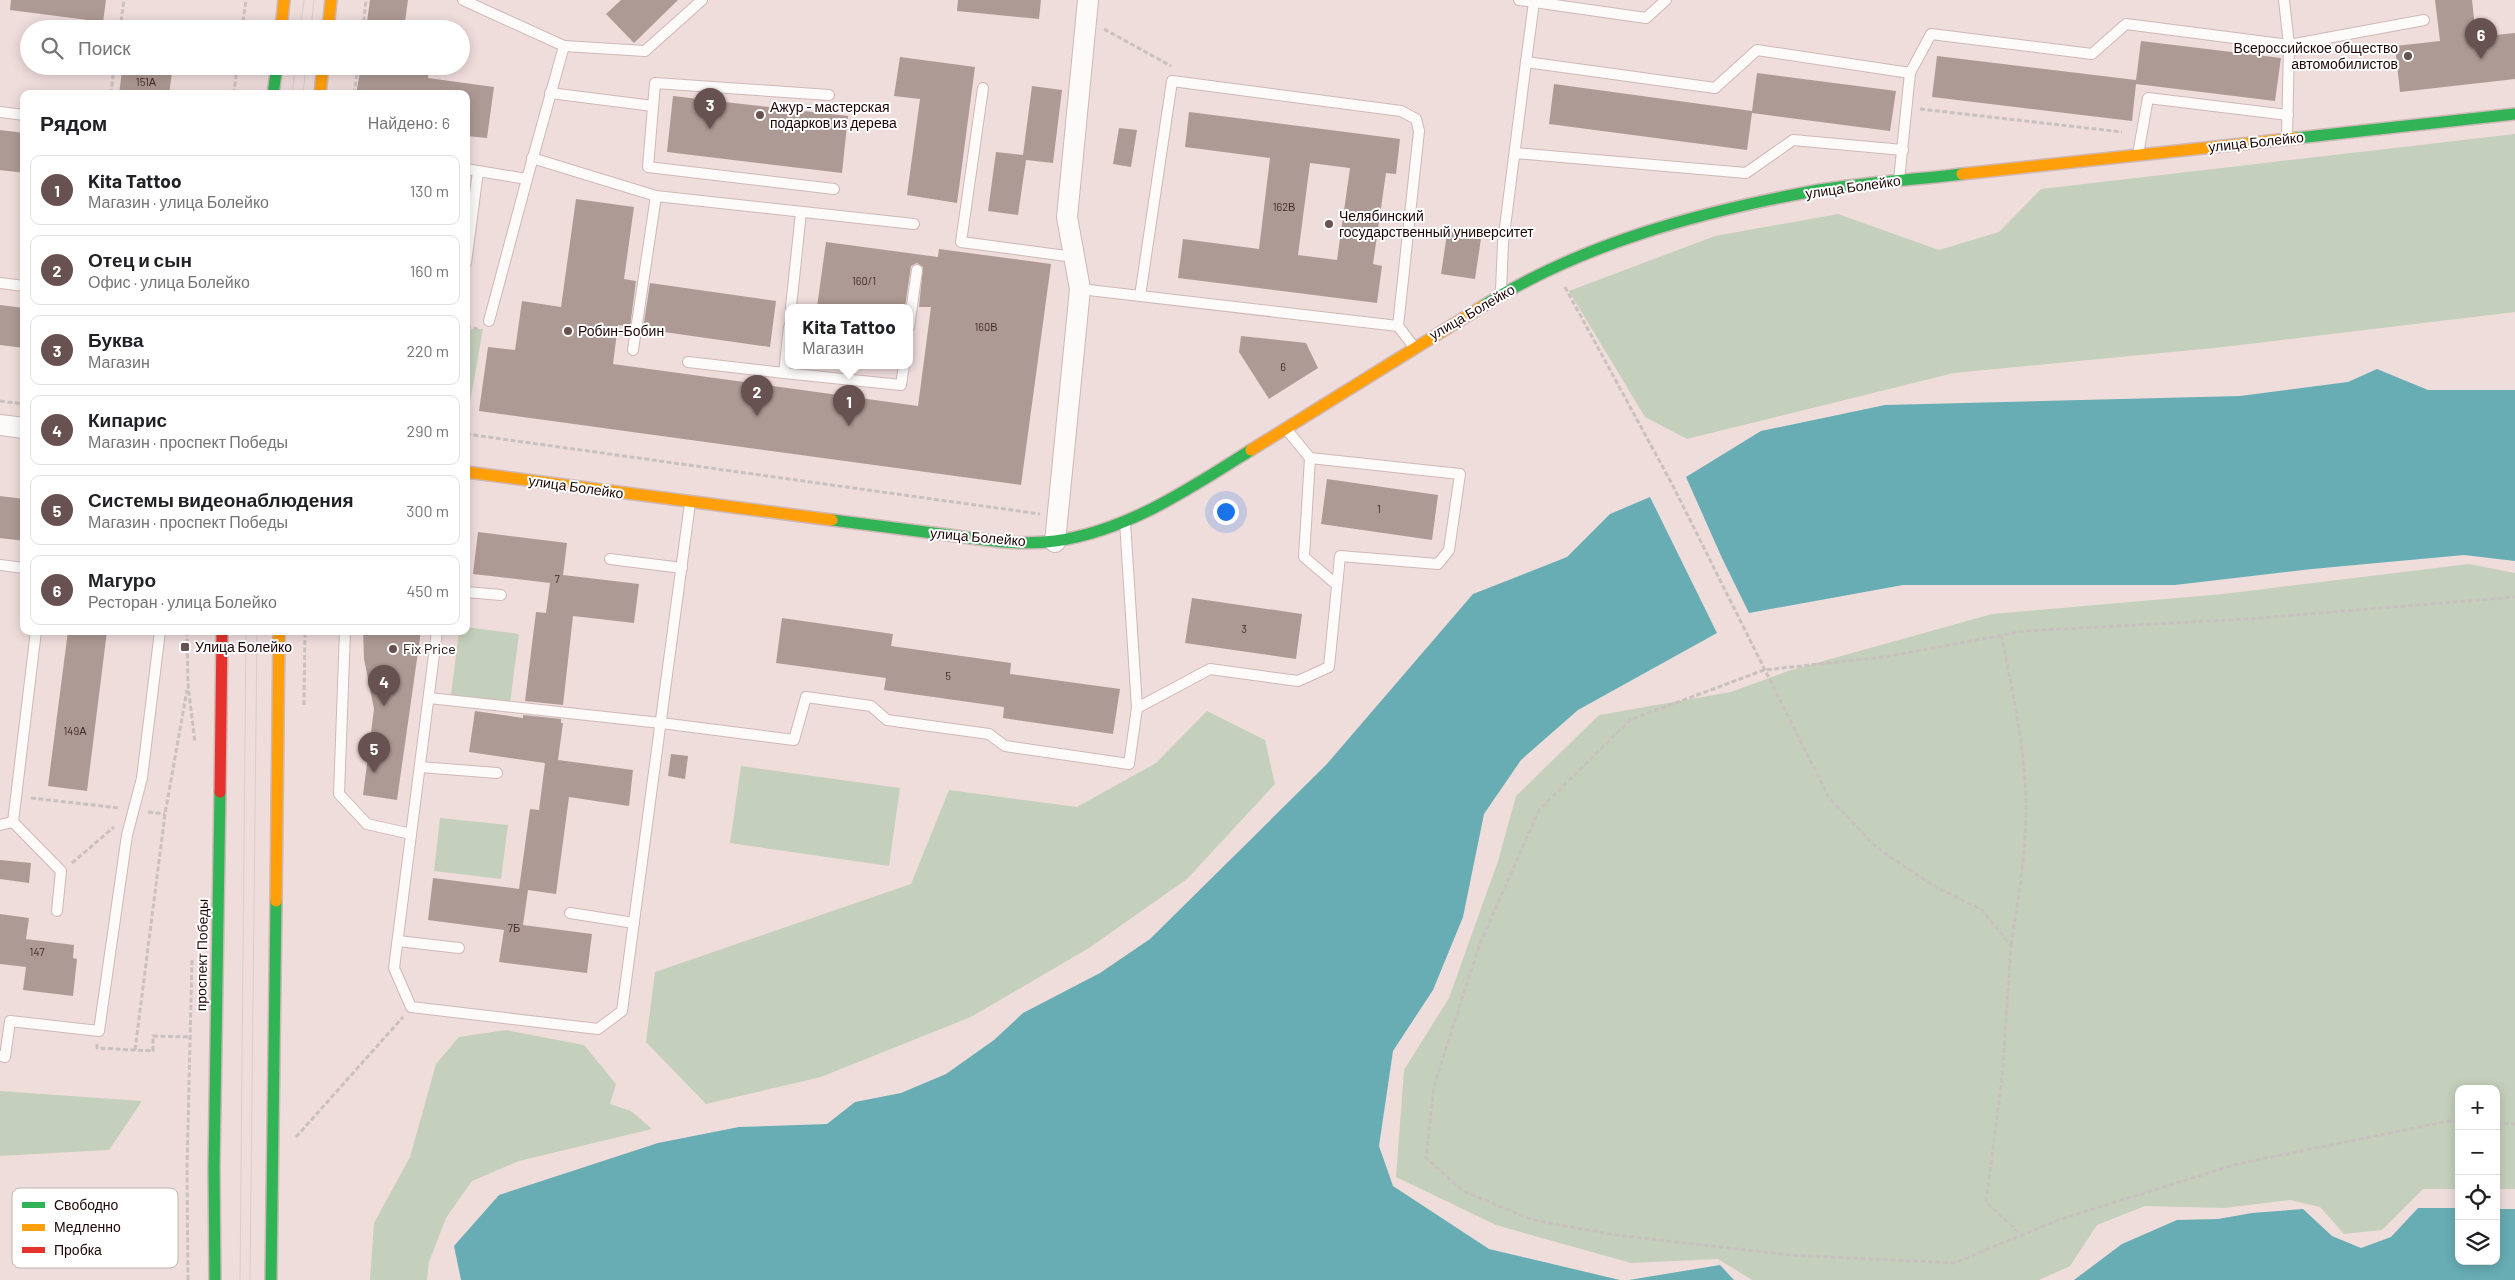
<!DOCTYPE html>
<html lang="ru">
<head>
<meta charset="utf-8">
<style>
	:root { --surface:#fff; --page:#f6f6f6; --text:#202124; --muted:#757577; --line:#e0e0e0; --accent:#685151 }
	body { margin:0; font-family:Barlow,sans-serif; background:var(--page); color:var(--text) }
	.controls { position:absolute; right:15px; bottom:15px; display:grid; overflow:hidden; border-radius:10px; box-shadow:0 2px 12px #0003 }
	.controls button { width:45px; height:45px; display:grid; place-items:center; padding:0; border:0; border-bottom:1px solid var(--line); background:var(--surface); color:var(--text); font:25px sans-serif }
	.you { position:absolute; left:1225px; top:511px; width:18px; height:18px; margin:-12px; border:4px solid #fff; border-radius:50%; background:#1a73e8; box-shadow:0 0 0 8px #1a73e833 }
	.badge { display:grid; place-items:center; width:32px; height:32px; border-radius:50%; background:var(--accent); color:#fff; font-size:16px; font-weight:700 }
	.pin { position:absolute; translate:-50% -41px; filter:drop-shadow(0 1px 2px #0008) }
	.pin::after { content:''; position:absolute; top:26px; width:18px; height:15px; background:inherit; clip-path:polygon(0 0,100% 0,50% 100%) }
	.popup { position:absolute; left:785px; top:304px; width:128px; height:65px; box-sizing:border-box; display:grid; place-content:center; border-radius:10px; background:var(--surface); filter:drop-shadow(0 1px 4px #0005); font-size:16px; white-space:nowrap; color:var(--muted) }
	.popup b { font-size:19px; color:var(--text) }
	.popup::after { content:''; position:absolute; left:50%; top:100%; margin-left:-10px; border:10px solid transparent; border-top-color:var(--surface) }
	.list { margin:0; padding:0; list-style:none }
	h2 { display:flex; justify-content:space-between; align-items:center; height:65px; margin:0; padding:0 20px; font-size:21px }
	h2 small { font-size:16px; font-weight:400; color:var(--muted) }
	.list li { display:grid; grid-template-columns:32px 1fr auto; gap:15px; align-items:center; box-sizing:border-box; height:70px; margin:0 10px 10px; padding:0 10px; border:1px solid var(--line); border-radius:10px }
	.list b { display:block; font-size:19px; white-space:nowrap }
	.list p { margin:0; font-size:16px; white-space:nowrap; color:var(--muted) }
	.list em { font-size:16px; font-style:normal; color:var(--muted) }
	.icon { flex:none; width:28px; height:28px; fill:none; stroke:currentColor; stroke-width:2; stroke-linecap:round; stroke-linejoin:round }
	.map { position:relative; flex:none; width:2515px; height:1280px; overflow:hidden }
	.search { position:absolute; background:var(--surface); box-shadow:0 2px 12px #0003; left:20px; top:20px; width:450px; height:55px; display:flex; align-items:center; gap:12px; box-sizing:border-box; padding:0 18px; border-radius:28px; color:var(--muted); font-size:19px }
	.panel { position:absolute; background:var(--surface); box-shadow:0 2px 12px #0003; left:20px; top:90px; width:450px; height:545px; border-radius:10px }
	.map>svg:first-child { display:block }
</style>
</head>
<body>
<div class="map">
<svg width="2515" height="1280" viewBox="0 0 2515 1280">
	<rect width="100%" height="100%" fill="#efdddc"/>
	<g fill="#c5d0bc">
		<path d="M 2515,134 L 2515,312 L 2224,347 L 1954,373 L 1687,439 L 1645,417 L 1569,291 L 1715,236 L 1838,214 L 1939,250 L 1999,232 L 2041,189 Z"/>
		<path d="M 466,329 L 483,329 L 466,425 Z"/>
		<path d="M 2469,564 L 2515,573 L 2515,1189 L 2496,1189 L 2496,1089 L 2459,1089 L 2459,1189 L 2423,1189 L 2382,1230 L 2344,1234 L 2320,1207 L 2290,1200 L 2224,1208 L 2145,1206 L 2097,1225 L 2070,1266 L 2039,1280 L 1752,1280 L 1718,1259 L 1631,1263 L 1496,1225 L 1396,1177 L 1404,1070 L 1449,998 L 1498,861 L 1516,796 L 1599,715 L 1731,692 L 1791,670 L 1992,614 L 2223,594 Z"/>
		<path d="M 466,627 L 519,634 L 510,703 L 451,695 L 459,631 L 466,631 Z"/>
		<path d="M 1207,711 L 1265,740 L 1275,784 L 1187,879 L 1089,948 L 971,1017 L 821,1077 L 706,1104 L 646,1042 L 655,972 L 911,884 L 949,790 L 1077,807 L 1156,763 Z"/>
		<path d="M 741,766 L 900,788 L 889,866 L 730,843 Z"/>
		<path d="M 440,818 L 508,825 L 501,879 L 434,871 Z"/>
		<path d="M 506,1030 L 584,1045 L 616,1084 L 610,1104 L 631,1111 L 652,1129 L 519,1161 L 472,1181 L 446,1218 L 429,1262 L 427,1280 L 370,1280 L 374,1223 L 410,1157 L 436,1064 L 459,1037 Z"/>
		<path d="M 0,1091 L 142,1101 L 109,1150 L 0,1156 Z"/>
	</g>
	<g fill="#68adb4">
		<path d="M 2377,369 L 2428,390 L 2515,390 L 2515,561 L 2464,555 L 2312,569 L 2175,585 L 1903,585 L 1749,613 L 1722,558 L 1686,477 L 1761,431 L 1885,405 L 2240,396 L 2348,382 Z"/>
		<path d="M 1650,497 L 1717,633 L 1578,710 L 1521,760 L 1484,814 L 1463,917 L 1433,990 L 1393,1051 L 1379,1146 L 1393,1186 L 1489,1249 L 1620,1280 L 461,1280 L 454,1246 L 499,1195 L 658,1143 L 739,1127 L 827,1124 L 855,1102 L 901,1093 L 946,1074 L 994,1040 L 1023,1013 L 1100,973 L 1150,939 L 1326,765 L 1473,594 L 1567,557 L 1610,514 Z"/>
		<path d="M 2418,1208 L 2459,1208 L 2459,1261 L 2496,1261 L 2496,1209 L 2515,1209 L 2515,1280 L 2074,1280 L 2122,1244 L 2177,1220 L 2218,1219 L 2252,1213 L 2303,1209 L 2332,1236 L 2361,1248 L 2391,1237 Z"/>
		<path d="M 1720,1265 L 1734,1280 L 1629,1280 Z"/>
	</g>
	<g fill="#ae9a94" fill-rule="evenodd">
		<path d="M 11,0 L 106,0 L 103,22 L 10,10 Z"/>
		<path d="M 370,0 L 408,0 L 404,29 L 366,29 Z"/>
		<path d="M 621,0 L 678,0 L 634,43 L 606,14 Z"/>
		<path d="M 958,0 L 1041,0 L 1039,19 L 957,11 Z"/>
		<path d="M 2435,0 L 2472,0 L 2476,37 L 2515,33 L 2515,79 L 2400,92 L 2395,46 L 2440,41 Z"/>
		<path d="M 2141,41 L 2281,58 L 2275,101 L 2136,84 L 2132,121 L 1932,97 L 1937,56 L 2136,80 Z"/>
		<path d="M 900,57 L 975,67 L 957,203 L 907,195 L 920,99 L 894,96 Z"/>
		<path d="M 361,66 L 430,66 L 428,78 L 494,87 L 487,138 L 466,136 L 466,94 L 356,94 Z"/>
		<path d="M 139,69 L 172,73 L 169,94 L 119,94 L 122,71 L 139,73 Z"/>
		<path d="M 1757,73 L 1896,91 L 1890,131 L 1752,113 L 1747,150 L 1549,124 L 1554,84 L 1752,111 Z"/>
		<path d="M 1032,86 L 1062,90 L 1053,163 L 1026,160 L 1018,215 L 988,211 L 996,152 L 1023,155 Z"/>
		<path d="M 673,96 L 848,116 L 842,173 L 667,152 Z"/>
		<path d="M 1189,112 L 1400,139 L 1396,174 L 1386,173 L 1373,264 L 1382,266 L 1377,303 L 1178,278 L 1183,239 L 1259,249 L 1270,158 L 1185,147 ZM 1310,163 L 1350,168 L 1337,260 L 1298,255 Z"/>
		<path d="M 1119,128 L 1137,130 L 1131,167 L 1113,164 Z"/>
		<path d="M 0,130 L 24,133 L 24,173 L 0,170 Z"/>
		<path d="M 576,199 L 634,207 L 624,279 L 636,281 L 630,327 L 618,325 L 613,364 L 918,406 L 931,307 L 919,307 L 923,267 L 917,263 L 911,266 L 905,307 L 817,307 L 826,242 L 938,257 L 939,249 L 1051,264 L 1021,485 L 479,411 L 488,347 L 515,350 L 522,301 L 561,307 Z"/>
		<path d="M 1448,227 L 1482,232 L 1475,279 L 1441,274 Z"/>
		<path d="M 650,283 L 776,301 L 770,347 L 643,329 Z"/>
		<path d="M 0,305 L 24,308 L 24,348 L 0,345 Z"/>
		<path d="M 1241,336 L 1306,343 L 1318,368 L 1269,399 L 1239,352 Z"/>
		<path d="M 1327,479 L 1438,495 L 1432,540 L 1321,524 Z"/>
		<path d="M 0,496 L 24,499 L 24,541 L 0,538 Z"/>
		<path d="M 478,532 L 567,543 L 563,575 L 639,584 L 634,623 L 573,616 L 563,705 L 525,701 L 536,612 L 546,613 L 550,583 L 473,574 Z"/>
		<path d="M 1192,598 L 1302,614 L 1296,659 L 1185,643 Z"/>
		<path d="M 782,618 L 893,634 L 891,646 L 1011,663 L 1010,674 L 1120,689 L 1113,734 L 1003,718 L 1004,707 L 884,690 L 886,678 L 776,663 Z"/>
		<path d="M 68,631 L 107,631 L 87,791 L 48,786 Z"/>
		<path d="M 363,631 L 421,631 L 397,800 L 363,795 L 374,709 L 364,659 Z"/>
		<path d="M 475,711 L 523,718 L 523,715 L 561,719 L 561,723 L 563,723 L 558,760 L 633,770 L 629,806 L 569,797 L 556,894 L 528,890 L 523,925 L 592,934 L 587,973 L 499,962 L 504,930 L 428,920 L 433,878 L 519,889 L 530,809 L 539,810 L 545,763 L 469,752 Z"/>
		<path d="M 671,754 L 688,756 L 685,779 L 668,776 Z"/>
		<path d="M 0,860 L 31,863 L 29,883 L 0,879 Z"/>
		<path d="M 0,914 L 29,918 L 26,939 L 74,945 L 73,958 L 77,959 L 73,996 L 23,990 L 26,967 L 0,964 Z"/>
	</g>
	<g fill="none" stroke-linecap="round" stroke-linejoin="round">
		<g stroke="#cfb8b7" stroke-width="12">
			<g id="lane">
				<path d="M 463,0 L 564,46 L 527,179 L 466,169"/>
				<path d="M 1519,0 L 1534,2"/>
				<path d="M 2284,0 L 2289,45 L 2287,138"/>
				<path d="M 564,46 L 645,51 L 702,0"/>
				<path d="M 1526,62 L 1534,2 L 1646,18 L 1666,0"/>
				<path d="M 983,88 L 961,242 L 1074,257"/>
				<path d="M 550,93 L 653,106"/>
				<path d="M 829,95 L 655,83 L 648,167 L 834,189"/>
				<path d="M 0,112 L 24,115"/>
				<path d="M 1515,153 L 1746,173 L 1793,140 L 1903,150"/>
				<path d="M 2138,154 L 2148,98 L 2288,115"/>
				<path d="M 532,158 L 656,196 L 914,224"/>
				<path d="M 1899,180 L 1910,73 L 1931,34 L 2092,54 L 2126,24 L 2289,45 L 2424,20"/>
				<path d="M 466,263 L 478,171"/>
				<path d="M 0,283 L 24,286"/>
				<path d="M 1080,289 L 1398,326"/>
				<path d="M 1501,290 L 1503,243 L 1526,62 L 1715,88 L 1757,50 L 1910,73"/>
				<path d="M 1140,296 L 1172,81 L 1401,111 L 1416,119 L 1419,131 L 1398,326 L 1414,347"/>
				<path d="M 791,307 L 801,212"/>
				<path d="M 489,321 L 527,179"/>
				<path d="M 789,327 L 784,373 L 901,385 L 904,365"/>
				<path d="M 909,327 L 917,270"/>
				<path d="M 633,350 L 656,196"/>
				<path d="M 688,362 L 784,373"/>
				<path d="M 1287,430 L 1310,458 L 1304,557 L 1337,585"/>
				<path d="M 1125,522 L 1137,708"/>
				<path d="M 610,559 L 682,568"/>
				<path d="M 0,565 L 24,568"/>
				<path d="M 466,592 L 501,595"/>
				<path d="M 345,631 L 339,794 L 367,824 L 411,834"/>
				<path d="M 437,631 L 394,968 L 411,1007 L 598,1029 L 622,1011 L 690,503"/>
				<path d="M 429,698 L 661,723 L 794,740 L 806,697 L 871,706 L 887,720 L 989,734 L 1005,746 L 1129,764 L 1137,708 L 1210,669 L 1298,681 L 1329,667 L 1340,556 L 1438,564 L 1449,550 L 1460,474 L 1310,458"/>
				<path d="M 420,767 L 497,773"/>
				<path d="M 13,822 L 36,631"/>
				<path d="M 13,822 L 61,871 L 57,911"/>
				<path d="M 0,825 L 13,822"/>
				<path d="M 570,913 L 634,923"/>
				<path d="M 398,941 L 459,948"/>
				<path d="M 0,1056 L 5,1057 L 10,1021 L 99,1031 L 127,835 L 142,778 L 160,631"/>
			</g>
		</g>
		<g stroke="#cfb8b7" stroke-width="22">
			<g id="street">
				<path d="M 0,425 L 24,428"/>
				<path d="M 1055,542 L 1080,289 L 1067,217 L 1088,0"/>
			</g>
		</g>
		<g stroke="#cfb8b7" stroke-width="14">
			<g id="fast">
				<path d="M 273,94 L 277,66"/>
				<path d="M 2297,138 L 2515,114"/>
				<path d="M 1483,306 C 1583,243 1703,211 1819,190 C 1866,182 1915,180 1962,174"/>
				<path d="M 832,520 C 871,525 910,530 949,535 C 984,540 1020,546 1055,541 C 1127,531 1191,488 1251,450"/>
				<path d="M 215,1280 L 214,1168 L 220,792"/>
				<path d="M 271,1280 L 276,901"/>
			</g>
		</g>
		<g stroke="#cfb8b7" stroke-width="14">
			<g id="slow">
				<path d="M 281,29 L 284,0"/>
				<path d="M 328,29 L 331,0"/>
				<path d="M 320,94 L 323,66"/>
				<path d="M 1962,174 L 2297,138"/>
				<path d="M 1251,450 L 1483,306"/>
				<path d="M 466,472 L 832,520"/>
				<path d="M 276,901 L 279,631"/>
			</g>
		</g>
		<g stroke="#cfb8b7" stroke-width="14">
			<path id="jam" d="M 220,792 L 222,631"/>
		</g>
		<g stroke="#c9c1c0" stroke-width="3" stroke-dasharray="5 2.5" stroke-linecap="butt">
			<path d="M 120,29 L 124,0"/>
			<path d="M 242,29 L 246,0"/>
			<path d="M 363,29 L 366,0"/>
			<path d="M 1104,29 L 1171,66"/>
			<path d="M 111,94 L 114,66"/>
			<path d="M 234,94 L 237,66"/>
			<path d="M 354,94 L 358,66"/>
			<path d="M 1920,109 L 2122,132"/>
			<path d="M 1565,287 L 1672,484 L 1829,798 L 1877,848 L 1931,884 L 1982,910 L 2011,946 L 2002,1078 L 1986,1202 L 2022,1235"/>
			<path d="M 466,327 L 478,329"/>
			<path d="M 0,401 L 24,404"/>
			<path d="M 466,434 L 1040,514"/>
			<path d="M 187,631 L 188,685 L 195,743"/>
			<path d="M 2001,635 C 2013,691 2024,745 2026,802 C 2027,846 2018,902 2011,946"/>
			<path d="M 304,705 L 305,631"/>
			<path d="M 31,798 L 119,808"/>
			<path d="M 148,812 L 165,814"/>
			<path d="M 72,863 L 114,827"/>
			<path d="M 97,1044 L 97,1048 L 153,1051 L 153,1036 L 190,1037"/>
			<path d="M 135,1050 L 165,814 L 187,690"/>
			<path d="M 2459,1122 L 2449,1121 L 2237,1164 L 2058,1220 L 1954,1263 L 1790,1255 L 1616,1235 L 1533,1220 L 1463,1191 L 1426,1158 L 1434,1086 L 1479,946 L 1539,810 L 1630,720 L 1764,670 L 1884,657 L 2025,631 L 2247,619 L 2515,597"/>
			<path d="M 2496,1123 L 2515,1124"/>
			<path d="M 296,1137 L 403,1017"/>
			<path d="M 188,1280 L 187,1168 L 192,959"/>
		</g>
		<use href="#lane" stroke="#fdfafa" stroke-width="10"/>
		<use href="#street" stroke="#fdfafa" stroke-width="20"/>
		<use href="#fast" stroke="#30b455" stroke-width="11"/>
		<use href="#slow" stroke="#ff9f0a" stroke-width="11"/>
		<use href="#jam" stroke="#e5322d" stroke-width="11"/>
		<g stroke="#d4cece" stroke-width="1">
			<path d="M 300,29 L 304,0"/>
			<path d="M 311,29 L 314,0"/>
			<path d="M 292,94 L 296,66"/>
			<path d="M 303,94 L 306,66"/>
			<path d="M 240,1280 L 246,631"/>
			<path d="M 250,1280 L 257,631"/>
		</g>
	</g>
	<g fill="#685151" stroke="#fff" stroke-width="2">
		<circle cx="2408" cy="56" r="5"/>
		<circle cx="760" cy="115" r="5"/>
		<circle cx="1329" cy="224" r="5"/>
		<circle cx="568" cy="331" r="5"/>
		<rect x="180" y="642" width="10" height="10" rx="2.5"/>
		<circle cx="393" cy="649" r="5"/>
	</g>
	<g text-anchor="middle" stroke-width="4" stroke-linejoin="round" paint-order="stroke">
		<g font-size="11" fill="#432b2a">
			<text x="146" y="86">151А</text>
			<text x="1284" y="211">162В</text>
			<text x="864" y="285">160/1</text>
			<text x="986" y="331">160В</text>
			<text x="1283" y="371">6</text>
			<text x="1379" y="513">1</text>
			<text x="557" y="583">7</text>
			<text x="1244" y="633">3</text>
			<text x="948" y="680">5</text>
			<text x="75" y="735">149А</text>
			<text x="514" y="932">7Б</text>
			<text x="37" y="956">147</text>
		</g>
		<g font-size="14" fill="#1f0606" stroke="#fff" text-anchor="start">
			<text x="2398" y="53" text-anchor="end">Всероссийское общество<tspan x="2398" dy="16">автомобилистов</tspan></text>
			<text x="770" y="112">Ажур - мастерская<tspan x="770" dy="16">подарков из дерева</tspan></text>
			<text x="1339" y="221">Челябинский<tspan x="1339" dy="16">государственный университет</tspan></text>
			<text x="578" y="336">Робин-Бобин</text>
			<text x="195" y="652">Улица Болейко</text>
			<text x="403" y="654">Fix Price</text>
		</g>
		<g font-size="14" fill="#1f0606" stroke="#fff">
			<text transform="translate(2256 142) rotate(-6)" y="5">улица Болейко</text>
			<text transform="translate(1853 187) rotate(-8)" y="5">улица Болейко</text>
			<text transform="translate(1472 312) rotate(-30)" y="5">улица Болейко</text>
			<text transform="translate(576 487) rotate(8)" y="5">улица Болейко</text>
			<text transform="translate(978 537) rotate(5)" y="5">улица Болейко</text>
			<text transform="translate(202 955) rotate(-89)" y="5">проспект Победы</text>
		</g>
	</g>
	<rect x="12" y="1188" width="166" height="80" rx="8" fill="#fff" stroke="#bcb4b4" stroke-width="1"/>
	<rect x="22" y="1202" width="23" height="6" fill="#30b455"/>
	<rect x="22" y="1224" width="23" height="7" fill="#ff9f0a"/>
	<rect x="22" y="1247" width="23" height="6" fill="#e5322d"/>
	<g font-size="14" fill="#1f0606">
		<text x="54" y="1210">Свободно</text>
		<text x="54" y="1232">Медленно</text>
		<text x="54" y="1255">Пробка</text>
	</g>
</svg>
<div class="controls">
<button>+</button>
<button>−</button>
<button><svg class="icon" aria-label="locate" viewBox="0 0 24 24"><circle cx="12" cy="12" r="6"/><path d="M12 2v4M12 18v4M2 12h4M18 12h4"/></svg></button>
<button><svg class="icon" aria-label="layers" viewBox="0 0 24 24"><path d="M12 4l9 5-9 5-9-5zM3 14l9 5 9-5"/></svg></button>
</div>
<div class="you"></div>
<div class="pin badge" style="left:849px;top:426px">1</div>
<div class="popup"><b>Kita Tattoo</b>Магазин</div>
<div class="pin badge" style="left:757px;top:416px">2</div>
<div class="pin badge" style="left:710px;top:129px">3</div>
<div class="pin badge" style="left:384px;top:706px">4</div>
<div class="pin badge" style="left:374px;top:773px">5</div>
<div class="pin badge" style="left:2481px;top:59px">6</div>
<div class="search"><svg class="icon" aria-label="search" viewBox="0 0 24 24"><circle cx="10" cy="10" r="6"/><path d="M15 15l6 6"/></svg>Поиск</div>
<section class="panel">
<h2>Рядом<small>Найдено: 6</small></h2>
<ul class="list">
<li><span class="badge">1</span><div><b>Kita Tattoo</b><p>Магазин · улица Болейко</p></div><em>130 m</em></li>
<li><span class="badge">2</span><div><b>Отец и сын</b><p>Офис · улица Болейко</p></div><em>160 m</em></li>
<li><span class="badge">3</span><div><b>Буква</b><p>Магазин</p></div><em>220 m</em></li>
<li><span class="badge">4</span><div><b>Кипарис</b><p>Магазин · проспект Победы</p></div><em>290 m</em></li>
<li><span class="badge">5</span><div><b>Системы видеонаблюдения</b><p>Магазин · проспект Победы</p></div><em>300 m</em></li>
<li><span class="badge">6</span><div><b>Магуро</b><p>Ресторан · улица Болейко</p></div><em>450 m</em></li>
</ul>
</section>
</div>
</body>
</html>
